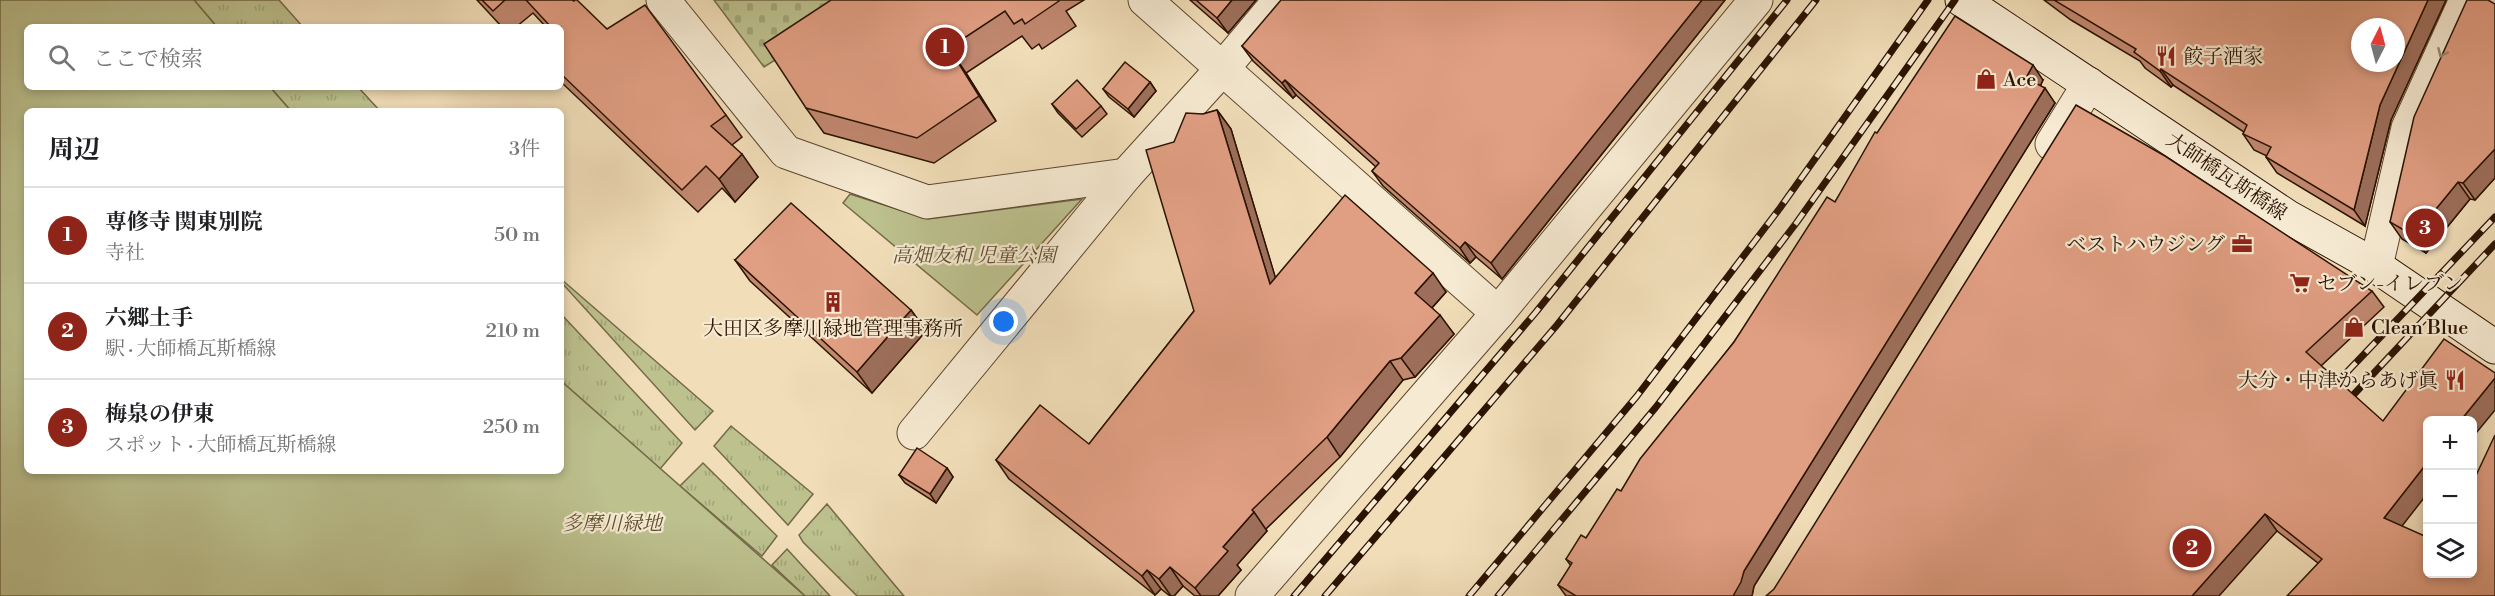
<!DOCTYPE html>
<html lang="ja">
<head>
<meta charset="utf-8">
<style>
	:root { --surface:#fff; --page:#f2f2f2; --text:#202124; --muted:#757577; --line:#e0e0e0; --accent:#8f2418 }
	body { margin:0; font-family:"Libre Bodoni","Noto Serif JP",serif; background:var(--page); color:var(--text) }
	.controls { position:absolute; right:18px; bottom:18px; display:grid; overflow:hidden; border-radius:9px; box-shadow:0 3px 9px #0003 }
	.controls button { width:54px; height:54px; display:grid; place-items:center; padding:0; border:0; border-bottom:2px solid var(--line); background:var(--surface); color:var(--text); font:30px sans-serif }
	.compass { position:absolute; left:2351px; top:18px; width:54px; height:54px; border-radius:50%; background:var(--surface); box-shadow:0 3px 9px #0003; rotate:6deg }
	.you { position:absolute; left:1004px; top:322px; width:21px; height:21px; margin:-15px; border:4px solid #fff; border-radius:50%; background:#1a73e8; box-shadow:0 0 0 9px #1a73e833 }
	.badge { display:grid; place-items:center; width:39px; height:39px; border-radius:50%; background:var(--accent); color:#fff; font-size:20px; font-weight:700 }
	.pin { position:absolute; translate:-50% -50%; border:3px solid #fff; box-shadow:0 2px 6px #0006 }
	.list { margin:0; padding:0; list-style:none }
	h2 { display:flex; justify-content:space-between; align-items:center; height:78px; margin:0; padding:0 24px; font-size:26px }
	h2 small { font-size:20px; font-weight:400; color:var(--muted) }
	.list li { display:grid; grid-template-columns:39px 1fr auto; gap:18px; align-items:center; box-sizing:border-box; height:96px; padding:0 24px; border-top:2px solid var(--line) }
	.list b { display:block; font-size:22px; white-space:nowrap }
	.list p { margin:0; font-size:20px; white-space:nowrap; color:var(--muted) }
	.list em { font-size:20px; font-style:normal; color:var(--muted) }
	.icon { flex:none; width:33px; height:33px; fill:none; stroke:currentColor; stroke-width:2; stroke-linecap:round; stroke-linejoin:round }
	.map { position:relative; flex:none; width:2495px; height:596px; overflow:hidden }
	.search { position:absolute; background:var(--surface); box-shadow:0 3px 9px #0003; left:24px; top:24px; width:540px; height:66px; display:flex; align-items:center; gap:15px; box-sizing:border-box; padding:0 21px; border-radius:9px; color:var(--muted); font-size:22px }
	.panel { position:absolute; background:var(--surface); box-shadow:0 3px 9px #0003; left:24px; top:108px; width:540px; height:366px; border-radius:9px }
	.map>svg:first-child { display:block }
</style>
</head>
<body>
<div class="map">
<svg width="2495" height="596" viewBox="0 0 2495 596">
	<defs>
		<pattern id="grass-tufts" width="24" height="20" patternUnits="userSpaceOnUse" patternTransform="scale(1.5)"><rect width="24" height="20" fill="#bcc18e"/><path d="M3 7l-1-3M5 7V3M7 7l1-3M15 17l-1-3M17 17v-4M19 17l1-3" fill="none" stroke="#a2a579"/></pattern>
		<pattern id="cemetery-stones" width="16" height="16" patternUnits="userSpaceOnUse" patternTransform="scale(1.5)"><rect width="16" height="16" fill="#bcc18e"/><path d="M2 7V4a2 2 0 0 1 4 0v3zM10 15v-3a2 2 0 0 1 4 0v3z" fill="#a2a579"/></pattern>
	</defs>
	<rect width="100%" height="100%" fill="#f1deb9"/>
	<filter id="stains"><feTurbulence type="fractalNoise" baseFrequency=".00333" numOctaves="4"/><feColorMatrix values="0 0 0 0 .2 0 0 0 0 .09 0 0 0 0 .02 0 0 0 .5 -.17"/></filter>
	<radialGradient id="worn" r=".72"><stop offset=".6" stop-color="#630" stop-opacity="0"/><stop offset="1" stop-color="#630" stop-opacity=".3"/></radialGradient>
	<g fill="url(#grass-tufts)" stroke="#746a48" stroke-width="1.5">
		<path d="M 194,0 L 279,0 L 303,27 L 217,27 Z"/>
		<path d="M 270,87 L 358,87 L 380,111 L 291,111 Z"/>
		<path d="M 561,279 L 713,411 L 695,430 L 561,282 Z"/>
		<path d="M 561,314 L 682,443 L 660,469 L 561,381 Z"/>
		<path d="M 731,426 L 813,494 L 788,525 L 714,446 Z"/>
		<path d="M 703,463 L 777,536 L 762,556 L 680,486 Z"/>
		<path d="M 827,504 L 898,589 L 904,596 L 857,596 L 803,542 L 799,535 Z"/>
		<path d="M 787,549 L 830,596 L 805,596 L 772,565 Z"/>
	</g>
	<path fill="url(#cemetery-stones)" stroke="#746a48" stroke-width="1.5" d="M 714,0 L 870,0 L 764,67 Z"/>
	<g fill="#bcc18e" stroke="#746a48" stroke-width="1.5">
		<path d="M 0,0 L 194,0 L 217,27 L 27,27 L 27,87 L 270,87 L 291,111 L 27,111 L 27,471 L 561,471 L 561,381 L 805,596 L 0,596 Z"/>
		<path d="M 850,194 L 928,219 L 1082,199 L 977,315 L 843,203 Z"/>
	</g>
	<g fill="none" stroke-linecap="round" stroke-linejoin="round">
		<g stroke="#5c462f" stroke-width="35">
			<g id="street">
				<path d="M 663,0 L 786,152 L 927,202 L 1126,175"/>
				<path d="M 1145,0 L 1498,313"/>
				<path d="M 2052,144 L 2089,84"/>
				<path d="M 2376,266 L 2408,128 L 2466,0"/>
				<path d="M 914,433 L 1126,175 L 1223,68 L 1280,0"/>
				<path d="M 1252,596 L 1498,313 L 1756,0"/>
			</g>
		</g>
		<g stroke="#2b1301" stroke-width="35">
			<path id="secondary" d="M 1962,0 L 2288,217 L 2376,266 L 2495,347"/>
		</g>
		<use href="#street" stroke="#f6ead2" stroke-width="33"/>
		<use href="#secondary" stroke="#f6ead2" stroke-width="33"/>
		<g stroke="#2b1301" stroke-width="7">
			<g id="rail">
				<path d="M 2327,393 L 2495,217"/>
				<path d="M 2342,407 L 2495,244"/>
				<path d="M 1294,596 L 1536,312 L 1787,0"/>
				<path d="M 1325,596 L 1557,325 L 1816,0"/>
				<path d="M 1469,596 L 1637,396 L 1780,208 L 1928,0"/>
				<path d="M 1498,596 L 1656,407 L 1797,222 L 1955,0"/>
			</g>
		</g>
		<use href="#rail" stroke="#f6ead2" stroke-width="4.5" stroke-dasharray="14" stroke-linecap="butt"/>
	</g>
	<g fill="#c18870" stroke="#2b1301" stroke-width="1.5">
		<path d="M 477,0 L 572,0 L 607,29 L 726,115 L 742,137 L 732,145 L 758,177 L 735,202 L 722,188 L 698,212 L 561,82 L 561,27 L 546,27 L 533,13 L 516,27 L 502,27 Z"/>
		<path d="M 831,0 L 1084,0 L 1066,11 L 1076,26 L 1042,49 L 1039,44 L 1032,49 L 1022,36 L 966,73 L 996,121 L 934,163 L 824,133 L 806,108 Z"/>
		<path d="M 1190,0 L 1256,0 L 1228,33 Z"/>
		<path d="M 1725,0 L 1502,279 L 1476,257 L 1470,263 L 1383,186 L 1372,171 L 1376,167 L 1296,95 L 1293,98 L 1253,61 L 1242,46 Z"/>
		<path d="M 2044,0 L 2446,0 L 2391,120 L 2365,226 L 2277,173 L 2266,157 L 2267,156 L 2254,150 L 2243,134 L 2244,132 L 2173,85 L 2171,87 L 2145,68 L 2140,61 L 2071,20 Z"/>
		<path d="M 2495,4 L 2495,178 L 2475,200 L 2470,199 L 2426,253 L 2402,239 L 2390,222 Z"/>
		<path d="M 2043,80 L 2040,86 L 2055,103 L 1754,586 L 1752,596 L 1566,596 L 1558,585 L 1571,566 L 1566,559 L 1586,538 L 1621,491 L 1734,342 L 1835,202 L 1877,133 Z"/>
		<path d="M 1150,82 L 1156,91 L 1134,117 L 1109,97 L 1103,89 Z"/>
		<path d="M 1052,104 L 1101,106 L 1107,114 L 1082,137 L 1058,113 Z"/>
		<path d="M 1217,110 L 1231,129 L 1275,277 L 1446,292 L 1432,308 L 1454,334 L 1415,377 L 1403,380 L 1340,457 L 1266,529 L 1267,531 L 1237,565 L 1241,570 L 1218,596 L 1195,596 L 1183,586 L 1174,596 L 1170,596 L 1161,589 L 1155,595 L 1009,479 L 996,460 L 1089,444 L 1194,311 L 1174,142 L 1203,114 Z"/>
		<path d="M 735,260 L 911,310 L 926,331 L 872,393 L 750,281 Z"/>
		<path d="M 2372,291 L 2384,307 L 2321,366 L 2402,526 L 2495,596 L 2318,563 L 2277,531 L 1766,596 Z"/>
		<path d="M 947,468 L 953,477 L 936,503 L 905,483 L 899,475 Z"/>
	</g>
	<g fill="#9d6f5b" stroke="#2b1301" stroke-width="1.5">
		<path d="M 1232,0 L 1256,0 L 1228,33 L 1217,18 Z"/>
		<path d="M 1702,0 L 1725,0 L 1502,279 L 1491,263 Z"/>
		<path d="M 2428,0 L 2446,0 L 2391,120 L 2365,226 L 2354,210 L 2380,105 Z"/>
		<path d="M 949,48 L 966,73 L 996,121 L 979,96 Z"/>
		<path d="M 2033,65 L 2043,80 L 2037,93 L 2026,78 Z"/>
		<path d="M 2161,69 L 2173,85 L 2171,87 L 2160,71 Z"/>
		<path d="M 1285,80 L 1296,95 L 1293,98 L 1282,83 Z"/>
		<path d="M 1150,82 L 1156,91 L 1134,117 L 1128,109 Z"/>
		<path d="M 2045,88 L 2055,103 L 1754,586 L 1752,596 L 1733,596 L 1744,571 Z"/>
		<path d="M 1217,110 L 1231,129 L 1283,303 L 1270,284 Z"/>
		<path d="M 2495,149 L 2495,178 L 2475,200 L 2463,183 Z"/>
		<path d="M 742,154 L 758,177 L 735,202 L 719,179 Z"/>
		<path d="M 2458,182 L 2470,199 L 2426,253 L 2414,236 Z"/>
		<path d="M 1465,242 L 1476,257 L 1470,263 L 1460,248 Z"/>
		<path d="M 1433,273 L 1446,292 L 1428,312 L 1415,293 Z"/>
		<path d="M 911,310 L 926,331 L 872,393 L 857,372 Z"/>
		<path d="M 1440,315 L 1454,334 L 1415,377 L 1401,358 Z"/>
		<path d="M 1390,361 L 1403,380 L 1340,457 L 1327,437 Z"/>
		<path d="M 2495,378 L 2495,410 L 2472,438 L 2472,420 L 2461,420 Z"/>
		<path d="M 2427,463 L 2427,494 L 2395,535 L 2384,518 Z"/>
		<path d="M 947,468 L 953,477 L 936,503 L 930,494 Z"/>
		<path d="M 1254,512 L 1267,531 L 1237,565 L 1241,570 L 1218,596 L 1201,596 L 1195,588 L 1223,547 Z"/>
		<path d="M 2265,514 L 2277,531 L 2219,596 L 2192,596 Z"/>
		<path d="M 1170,567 L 1183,586 L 1174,596 L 1171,596 L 1159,579 Z"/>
		<path d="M 1147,570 L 1161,589 L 1155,595 L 1142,576 Z"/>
	</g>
	<g fill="#e09e82" stroke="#2b1301" stroke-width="1.5" fill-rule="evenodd">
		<path d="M 482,0 L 505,0 L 493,11 Z"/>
		<path d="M 526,0 L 572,0 L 574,1 L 575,0 L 577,0 L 607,29 L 645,5 L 726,115 L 711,126 L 742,154 L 719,179 L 706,166 L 682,190 L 561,74 L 561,41 L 562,40 L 561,38 L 561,27 L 551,27 Z"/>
		<path d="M 831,0 L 1058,0 L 1059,1 L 1025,24 L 1022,19 L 1014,24 L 1005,11 L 949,48 L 979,96 L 917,138 L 806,108 L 764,44 Z"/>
		<path d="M 1196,0 L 1232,0 L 1217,18 Z"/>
		<path d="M 1281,0 L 1702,0 L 1491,263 L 1465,242 L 1460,248 L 1372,171 L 1379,163 L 1285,80 L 1282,83 L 1242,46 Z"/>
		<path d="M 2054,0 L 2428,0 L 2380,105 L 2354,210 L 2266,157 L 2271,147 L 2243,134 L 2247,125 L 2161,69 L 2160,71 L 2134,52 L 2136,49 ZM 2360,27 L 2396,27 L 2396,63 L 2360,63 Z"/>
		<path d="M 2467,0 L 2488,0 L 2495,4 L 2495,149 L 2463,183 L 2458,182 L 2414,236 L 2390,222 L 2414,117 Z"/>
		<path d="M 1955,16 L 2033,65 L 2026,78 L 2045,88 L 1744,571 L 1741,582 L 1733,596 L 1576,596 L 1558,585 L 1572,563 L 1566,559 L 1581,535 L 1586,538 L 1617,489 L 1621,491 L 1640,459 L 1734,342 L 1827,197 L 1835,202 L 1875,132 L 1877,133 Z"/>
		<path d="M 1125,62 L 1150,82 L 1128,109 L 1103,89 Z"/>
		<path d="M 1077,80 L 1101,106 L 1076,129 L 1052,104 Z"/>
		<path d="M 2076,105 L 2165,156 L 2372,291 L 2306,352 L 2383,421 L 2444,339 L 2495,373 L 2495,378 L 2461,420 L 2427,420 L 2427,463 L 2384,518 L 2427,537 L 2427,573 L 2472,573 L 2472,484 L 2495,435 L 2495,596 L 2287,596 L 2322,559 L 2265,514 L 2192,596 L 1766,596 L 1774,589 Z"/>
		<path d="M 1217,110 L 1270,284 L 1345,195 L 1433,273 L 1415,293 L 1440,315 L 1401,358 L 1390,361 L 1327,437 L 1252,510 L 1254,512 L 1223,547 L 1228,551 L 1195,588 L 1170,567 L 1159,579 L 1147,570 L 1142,576 L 996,460 L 1040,405 L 1089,444 L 1194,311 L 1146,150 L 1174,142 L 1186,113 L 1203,114 Z"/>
		<path d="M 791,203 L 911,310 L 857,372 L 735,260 Z"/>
		<path d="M 917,448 L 947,468 L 930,494 L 899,475 Z"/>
	</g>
	<defs><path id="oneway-chevron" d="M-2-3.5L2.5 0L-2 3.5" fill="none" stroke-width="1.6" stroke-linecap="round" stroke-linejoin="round" transform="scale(1.5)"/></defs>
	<use stroke="#9b8974" href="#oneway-chevron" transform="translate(2442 53) rotate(114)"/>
	<defs>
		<g id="restaurant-bare" transform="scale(1.62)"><path d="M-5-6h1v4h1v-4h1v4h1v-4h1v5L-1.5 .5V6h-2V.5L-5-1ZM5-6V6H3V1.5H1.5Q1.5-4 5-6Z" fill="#8f2418" stroke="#f6ead2" stroke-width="2.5" paint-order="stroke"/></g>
		<g id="shop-bare" transform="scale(1.62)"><path d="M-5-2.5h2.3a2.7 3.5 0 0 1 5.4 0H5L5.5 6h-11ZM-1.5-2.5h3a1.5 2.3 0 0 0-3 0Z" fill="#8f2418" stroke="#f6ead2" stroke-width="2.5" paint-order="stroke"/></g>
		<g id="office-bare" transform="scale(1.62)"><path d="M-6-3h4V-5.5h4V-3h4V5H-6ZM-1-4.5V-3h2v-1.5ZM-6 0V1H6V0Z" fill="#8f2418" stroke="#f6ead2" stroke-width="2.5" paint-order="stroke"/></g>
		<g id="supermarket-bare" transform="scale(1.62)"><path d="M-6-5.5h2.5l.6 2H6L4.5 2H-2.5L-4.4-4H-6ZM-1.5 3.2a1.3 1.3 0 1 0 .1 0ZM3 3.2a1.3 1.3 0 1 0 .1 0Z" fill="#8f2418" stroke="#f6ead2" stroke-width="2.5" paint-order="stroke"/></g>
		<g id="building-bare" transform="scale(1.62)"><path d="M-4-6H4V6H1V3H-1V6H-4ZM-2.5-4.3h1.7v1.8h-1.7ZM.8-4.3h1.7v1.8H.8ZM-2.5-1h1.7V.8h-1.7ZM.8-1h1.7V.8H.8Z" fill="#8f2418" stroke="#f6ead2" stroke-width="2.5" paint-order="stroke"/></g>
	</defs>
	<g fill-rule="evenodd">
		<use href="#restaurant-bare" x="2166" y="56"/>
		<use href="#shop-bare" x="1986" y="79"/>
		<use href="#office-bare" x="2242" y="244"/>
		<use href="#supermarket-bare" x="2300" y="283"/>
		<use href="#building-bare" x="833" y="302"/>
		<use href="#shop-bare" x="2354" y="327"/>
		<use href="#restaurant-bare" x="2455" y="380"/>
	</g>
	<g text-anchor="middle" stroke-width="4.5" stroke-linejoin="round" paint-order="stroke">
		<g font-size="20" fill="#2b1301" stroke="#f6ead2" text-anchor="start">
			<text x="2183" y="63">餃子酒家</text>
			<text x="2003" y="86">Ace</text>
			<text x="2225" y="251" text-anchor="end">ベストハウジング</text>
			<text x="2317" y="290">セブン-イレブン</text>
			<text x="2371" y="334">Clean Blue</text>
			<text x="833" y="335" text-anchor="middle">大田区多摩川緑地管理事務所</text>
			<text x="2438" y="387" text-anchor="end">大分・中津からあげ眞</text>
		</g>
		<g font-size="20" fill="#2b1301" stroke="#f6ead2">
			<text transform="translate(2227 176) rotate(34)" y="7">大師橋瓦斯橋線</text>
		</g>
		<g font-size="20" font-style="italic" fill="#5e5032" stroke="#f6ead2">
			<text x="974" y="262">高畑友和 児童公園</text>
			<text x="612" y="530">多摩川緑地</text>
		</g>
	</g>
	<rect width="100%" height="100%" filter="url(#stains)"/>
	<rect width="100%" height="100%" fill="url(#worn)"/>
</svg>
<div class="controls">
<button>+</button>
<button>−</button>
<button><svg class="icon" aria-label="layers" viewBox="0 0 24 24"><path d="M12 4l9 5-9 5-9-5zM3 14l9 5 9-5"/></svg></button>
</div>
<svg class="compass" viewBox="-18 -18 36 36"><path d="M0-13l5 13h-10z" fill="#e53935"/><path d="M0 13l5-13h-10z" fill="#757577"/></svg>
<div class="you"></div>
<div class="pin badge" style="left:945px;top:47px">1</div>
<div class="pin badge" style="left:2192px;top:548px">2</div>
<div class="pin badge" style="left:2425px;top:228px">3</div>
<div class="search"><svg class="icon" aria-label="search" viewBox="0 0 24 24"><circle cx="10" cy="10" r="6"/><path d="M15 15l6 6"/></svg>ここで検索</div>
<section class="panel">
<h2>周辺<small>3件</small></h2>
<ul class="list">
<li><span class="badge">1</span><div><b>専修寺 関東別院</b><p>寺社</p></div><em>50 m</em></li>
<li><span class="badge">2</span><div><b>六郷土手</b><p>駅 · 大師橋瓦斯橋線</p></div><em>210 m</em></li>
<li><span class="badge">3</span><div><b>梅泉の伊東</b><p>スポット · 大師橋瓦斯橋線</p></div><em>250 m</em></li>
</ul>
</section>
</div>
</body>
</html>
